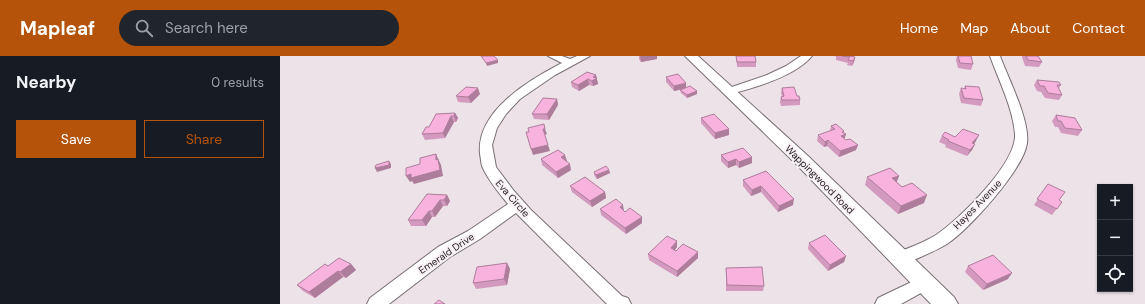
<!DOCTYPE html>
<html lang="en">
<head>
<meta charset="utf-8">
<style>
	:root { --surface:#171b24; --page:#20242c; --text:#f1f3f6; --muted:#9ea1a6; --line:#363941; --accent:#b45309 }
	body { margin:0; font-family:"DM Sans",sans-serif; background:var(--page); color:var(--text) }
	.controls { position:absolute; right:12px; bottom:12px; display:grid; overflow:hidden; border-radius:0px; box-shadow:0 1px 3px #0004 }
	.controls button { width:36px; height:36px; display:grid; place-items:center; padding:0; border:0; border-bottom:1px solid var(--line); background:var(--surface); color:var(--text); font:20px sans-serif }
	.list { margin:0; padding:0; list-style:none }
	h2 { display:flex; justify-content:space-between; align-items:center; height:52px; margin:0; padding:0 16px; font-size:17px }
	h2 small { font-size:13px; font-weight:400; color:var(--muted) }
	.actions { display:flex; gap:8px; padding:12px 16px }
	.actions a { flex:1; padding:9px 0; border:1px solid var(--accent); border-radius:0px; text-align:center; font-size:14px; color:var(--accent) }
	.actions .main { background:var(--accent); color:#fff }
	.icon { flex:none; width:22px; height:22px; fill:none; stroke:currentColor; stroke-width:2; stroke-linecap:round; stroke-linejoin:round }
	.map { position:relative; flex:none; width:865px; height:248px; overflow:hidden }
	header { display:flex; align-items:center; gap:24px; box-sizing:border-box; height:56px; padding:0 20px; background:var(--accent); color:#fff }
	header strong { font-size:19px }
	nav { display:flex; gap:22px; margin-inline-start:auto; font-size:14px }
	.search { width:280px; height:36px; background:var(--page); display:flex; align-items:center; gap:10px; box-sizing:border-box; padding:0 14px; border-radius:22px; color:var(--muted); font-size:15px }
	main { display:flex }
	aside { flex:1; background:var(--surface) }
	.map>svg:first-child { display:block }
</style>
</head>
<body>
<header>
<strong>Mapleaf</strong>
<div class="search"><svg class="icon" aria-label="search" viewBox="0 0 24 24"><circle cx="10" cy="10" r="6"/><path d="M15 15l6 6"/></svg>Search here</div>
<nav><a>Home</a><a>Map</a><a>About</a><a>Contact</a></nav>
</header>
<main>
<aside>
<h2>Nearby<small>0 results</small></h2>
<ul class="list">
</ul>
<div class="actions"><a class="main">Save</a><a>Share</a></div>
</aside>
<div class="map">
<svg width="865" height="248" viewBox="0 0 865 248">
	<rect width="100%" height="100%" fill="#ece2e7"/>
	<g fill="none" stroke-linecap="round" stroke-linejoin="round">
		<g stroke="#786f74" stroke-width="2">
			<g id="minor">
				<path d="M 268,0 L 282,0 L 290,3 L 297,0 L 310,0 L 275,19 L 240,43 L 226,58 L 217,72 L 212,89 L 216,111 L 234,135 L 251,154 L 342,240 L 348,242 L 351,248 L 327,248 L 236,157 L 200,183 L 170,201 L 109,248 L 87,248 L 90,242 L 158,191 L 188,175 L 228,148 C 219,137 208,124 202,110 C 201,107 201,102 200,98 C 196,55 249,24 282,7 Z"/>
				<path d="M 521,0 L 532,0 C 516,20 474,32 450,38 L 444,35 L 446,33 L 487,19 L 506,10 Z"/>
				<path d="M 710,0 L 720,0 C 728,22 750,64 747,87 C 744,113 689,173 667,188 C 654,196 639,201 626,208 L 620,210 L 614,208 L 612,203 L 614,198 C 628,192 643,187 656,179 C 679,164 737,107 735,78 C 733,52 719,25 710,0 Z"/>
				<path d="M 644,220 L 650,222 L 653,227 L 650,232 L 621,248 L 595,248 L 598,242 Z"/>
			</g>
		</g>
		<g stroke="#786f74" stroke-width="2">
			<path id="major" d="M 405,0 L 418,0 L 528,100 L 674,241 L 678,248 L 651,248 L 516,108 Z"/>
		</g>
		<use href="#minor" fill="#fff" fill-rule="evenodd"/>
		<use href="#major" fill="#fff" fill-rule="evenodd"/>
	</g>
	<g fill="#d499bf">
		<path d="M 359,0 L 377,0 L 377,3 L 361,6 L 359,3 Z"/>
		<path d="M 456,0 L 476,6 L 476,11 L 457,11 Z"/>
		<path d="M 555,0 L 572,0 L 572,1 L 575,1 L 574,6 L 572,10 L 567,9 L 568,7 L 556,4 L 556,1 Z"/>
		<path d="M 677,0 L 691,0 L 693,8 L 691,14 L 678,12 L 676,4 Z"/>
		<path d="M 742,0 L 758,0 L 762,6 L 759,11 L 745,10 L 742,1 Z"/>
		<path d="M 316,19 L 318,28 L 313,30 L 309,29 L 299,35 L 292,31 L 291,26 Z"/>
		<path d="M 386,21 L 406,32 L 417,35 L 417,38 L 407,42 L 401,37 L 400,34 L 405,33 L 394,35 L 386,26 Z"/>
		<path d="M 757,24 L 781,29 L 779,32 L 782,39 L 779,44 L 765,42 L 761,36 L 757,35 L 754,29 Z"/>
		<path d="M 685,30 L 703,44 L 701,50 L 681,47 L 679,38 L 681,32 L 684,33 Z"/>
		<path d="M 502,32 L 517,40 L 520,44 L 520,49 L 501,50 L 500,46 L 501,41 L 502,41 L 501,37 Z"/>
		<path d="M 200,38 L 191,47 L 178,46 L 176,40 Z"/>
		<path d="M 277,43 L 278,49 L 269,64 L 254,63 L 252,58 Z"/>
		<path d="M 175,57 L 178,62 L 176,66 L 174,66 L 165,82 L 145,84 L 142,78 L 149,71 Z"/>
		<path d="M 776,59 L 802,74 L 798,80 L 781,77 L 778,71 L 775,71 L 772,65 Z"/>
		<path d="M 421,62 L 449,73 L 449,79 L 435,83 L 421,67 Z"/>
		<path d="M 551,70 L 566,78 L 564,83 L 576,94 L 559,101 L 547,90 L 544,91 L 537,85 L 538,79 L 550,75 Z"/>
		<path d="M 662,80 L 675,81 L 696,85 L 694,88 L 695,88 L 692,94 L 687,100 L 665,91 L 666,89 L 659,86 Z"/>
		<path d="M 441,99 L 472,107 L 459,112 L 456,109 L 448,112 L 441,105 Z"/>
		<path d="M 261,103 L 287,105 L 286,105 L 291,114 L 278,122 L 262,109 Z"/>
		<path d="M 329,114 L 330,117 L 317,123 L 314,119 L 314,116 Z"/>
		<path d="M 486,115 L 513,149 L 498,156 L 481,136 L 471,140 L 463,130 L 463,124 Z"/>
		<path d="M 619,120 L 616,126 L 644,147 L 618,158 L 585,129 L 587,121 Z"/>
		<path d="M 768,128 L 779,144 L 782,146 L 772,159 L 754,149 Z"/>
		<path d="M 290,130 L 325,136 L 326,142 L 312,151 L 292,136 Z"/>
		<path d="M 167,139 L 170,145 L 167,150 L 163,150 L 155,161 L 152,161 L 146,170 L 131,170 L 128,164 Z"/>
		<path d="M 320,153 L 344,155 L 362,161 L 362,167 L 346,178 L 321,159 Z"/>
		<path d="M 397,185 L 397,191 L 395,194 L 418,202 L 397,221 L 369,204 L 368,198 Z"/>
		<path d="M 529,187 L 566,200 L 564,206 L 548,215 L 528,193 Z"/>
		<path d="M 227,207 L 230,213 L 227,229 L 196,233 L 193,227 Z"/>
		<path d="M 71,208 L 76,214 L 66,222 L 63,221 L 35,242 L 23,235 L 17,229 L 48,210 Z"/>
		<path d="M 688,210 L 728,223 L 703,234 L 685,216 Z"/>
		<path d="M 446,212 L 484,230 L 483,235 L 446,235 Z"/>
	</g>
	<g fill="#ad7d9b">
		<path d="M 360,0 L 377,0 L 377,3 L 361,6 Z"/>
		<path d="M 575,1 L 574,6 L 572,10 L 573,5 Z"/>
		<path d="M 218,4 L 218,7 L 207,10 L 206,7 Z"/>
		<path d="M 316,19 L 318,28 L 313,30 L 312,25 L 313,21 Z"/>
		<path d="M 308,23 L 309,29 L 299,35 L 298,29 Z"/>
		<path d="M 406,27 L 406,32 L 394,35 L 394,30 Z"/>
		<path d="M 198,32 L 200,38 L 191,47 L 188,41 Z"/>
		<path d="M 417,35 L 417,38 L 407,42 L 407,39 Z"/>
		<path d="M 277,43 L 278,49 L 269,64 L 267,58 Z"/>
		<path d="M 175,57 L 178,62 L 176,66 L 174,60 Z"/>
		<path d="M 171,60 L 174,66 L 165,82 L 163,77 Z"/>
		<path d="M 263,73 L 265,73 L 267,78 L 264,79 Z"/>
		<path d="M 449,73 L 449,79 L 435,83 L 435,77 Z"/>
		<path d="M 564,75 L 563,79 L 566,78 L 564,84 L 560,86 L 562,76 Z"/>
		<path d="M 699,79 L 696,85 L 689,93 L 692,87 Z"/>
		<path d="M 548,84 L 547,90 L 544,91 L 545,86 Z"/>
		<path d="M 695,88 L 692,94 L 687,100 L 690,94 Z"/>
		<path d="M 268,89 L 270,95 L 253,99 L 251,93 Z"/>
		<path d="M 578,89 L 576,94 L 559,101 L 560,95 Z"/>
		<path d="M 156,98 L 161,109 L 163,120 L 134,128 L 132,125 L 130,126 L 126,120 L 156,104 Z"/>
		<path d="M 285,99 L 287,105 L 283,107 L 281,101 Z"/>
		<path d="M 472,101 L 472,107 L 459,112 L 459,106 Z"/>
		<path d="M 456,103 L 456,109 L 448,112 L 448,106 Z"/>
		<path d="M 109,105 L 111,108 L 111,112 L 97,116 L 95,112 Z"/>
		<path d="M 290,108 L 291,114 L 278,122 L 276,116 Z"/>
		<path d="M 329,114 L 330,117 L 317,123 L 316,119 Z"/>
		<path d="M 619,120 L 616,128 L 612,122 Z"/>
		<path d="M 481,130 L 481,136 L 471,140 L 472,134 Z"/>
		<path d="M 325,136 L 326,142 L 312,151 L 310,145 Z"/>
		<path d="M 167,139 L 170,145 L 167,150 L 164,144 Z"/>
		<path d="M 647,139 L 644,147 L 618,158 L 621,150 Z"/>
		<path d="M 514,143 L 513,149 L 498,156 L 499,150 Z"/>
		<path d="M 160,144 L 163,150 L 155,161 L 152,155 Z"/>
		<path d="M 343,149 L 344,155 L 340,151 Z"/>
		<path d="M 149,155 L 152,161 L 146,170 L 142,164 Z"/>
		<path d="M 362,161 L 362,167 L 346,178 L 345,172 Z"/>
		<path d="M 397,185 L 397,191 L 391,198 L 391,192 Z"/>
		<path d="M 418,196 L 418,202 L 397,221 L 397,215 Z"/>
		<path d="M 566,200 L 564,206 L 548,215 L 550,209 Z"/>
		<path d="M 227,207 L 230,213 L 227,229 L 224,223 Z"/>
		<path d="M 71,208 L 76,214 L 66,222 L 60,216 Z"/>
		<path d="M 58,215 L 63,221 L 35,242 L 29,236 Z"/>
		<path d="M 732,217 L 728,223 L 703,234 L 707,228 Z"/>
	</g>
	<g fill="#f7b2de" stroke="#ad7d9b">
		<path d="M 201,0 L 214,0 L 218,4 L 206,7 Z"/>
		<path d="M 456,0 L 475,0 L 476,6 L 457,6 Z"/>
		<path d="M 562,0 L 570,0 L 570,1 Z"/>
		<path d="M 570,0 L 575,1 L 573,5 L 568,4 Z"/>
		<path d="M 678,0 L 691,0 L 693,8 L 680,7 Z"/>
		<path d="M 746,0 L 758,0 L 762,6 L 748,4 Z"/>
		<path d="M 307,16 L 316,19 L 313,21 L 317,22 L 312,25 L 308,23 L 298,29 L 291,26 Z"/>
		<path d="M 398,18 L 406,27 L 394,30 L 386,21 Z"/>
		<path d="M 757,24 L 779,26 L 781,29 L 777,29 L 782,39 L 768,37 L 764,30 L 760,30 Z"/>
		<path d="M 410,30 L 417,35 L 407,39 L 400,34 Z"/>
		<path d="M 685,30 L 699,31 L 703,44 L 684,42 L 681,32 L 686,33 Z"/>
		<path d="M 186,31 L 198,32 L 188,41 L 176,40 Z"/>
		<path d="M 514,31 L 517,40 L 519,40 L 520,44 L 502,44 L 501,41 L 504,40 L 502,32 Z"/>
		<path d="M 263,42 L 277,43 L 267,58 L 252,58 Z"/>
		<path d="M 175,57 L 174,60 L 171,60 L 163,77 L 142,78 L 146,71 L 149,71 L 156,58 Z"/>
		<path d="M 434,58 L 449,73 L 435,77 L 421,62 Z"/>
		<path d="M 776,59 L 795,62 L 802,74 L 785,72 L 781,65 L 778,65 Z"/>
		<path d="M 264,68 L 265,73 L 263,73 L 268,89 L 251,93 L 246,76 L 249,76 L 248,72 Z"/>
		<path d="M 556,68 L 564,75 L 562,76 L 566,78 L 561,80 L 566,84 L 570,83 L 578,89 L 560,95 L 548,84 L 545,86 L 538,79 L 555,73 L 551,70 Z"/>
		<path d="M 683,73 L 699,79 L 692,87 L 695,88 L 690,94 L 668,85 L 669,84 L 662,80 L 665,76 L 675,81 Z"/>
		<path d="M 463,92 L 472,101 L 459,106 L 456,103 L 448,106 L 441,99 Z"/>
		<path d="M 278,94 L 285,99 L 281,101 L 290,108 L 276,116 L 261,103 Z"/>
		<path d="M 156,98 L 156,104 L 158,103 L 160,114 L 131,122 L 131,118 L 126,120 L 126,112 L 140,108 L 140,102 Z"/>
		<path d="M 109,105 L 109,109 L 95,112 L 96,109 Z"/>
		<path d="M 326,110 L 329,114 L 316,119 L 314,116 Z"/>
		<path d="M 610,112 L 619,120 L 612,122 L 622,131 L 632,127 L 647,139 L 621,150 L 587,121 Z"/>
		<path d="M 486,115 L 514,143 L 499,150 L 481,130 L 472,134 L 463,124 Z"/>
		<path d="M 305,121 L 325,136 L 310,145 L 290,130 Z"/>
		<path d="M 768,128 L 785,136 L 779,144 L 782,146 L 777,153 L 757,143 Z"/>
		<path d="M 147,138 L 167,139 L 164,144 L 160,144 L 152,155 L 149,155 L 142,164 L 128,164 Z"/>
		<path d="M 336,143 L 343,149 L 340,151 L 345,156 L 350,152 L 362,161 L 345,172 L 320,153 Z"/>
		<path d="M 545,179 L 566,200 L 550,209 L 529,187 Z"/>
		<path d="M 387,180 L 397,185 L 391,192 L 396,195 L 403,188 L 418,196 L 397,215 L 368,198 Z"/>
		<path d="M 713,199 L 732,217 L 707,228 L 688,210 Z"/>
		<path d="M 59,202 L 71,208 L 60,216 L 58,215 L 29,236 L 17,229 L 45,208 L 48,210 Z"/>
		<path d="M 227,207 L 224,223 L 193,227 L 197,211 Z"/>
		<path d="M 482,211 L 484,230 L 447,229 L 446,212 Z"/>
		<path d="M 159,244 L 165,248 L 154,248 Z"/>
	</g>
	<g text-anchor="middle" stroke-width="4" stroke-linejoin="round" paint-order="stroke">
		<g font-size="10" fill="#272325" stroke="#f9eff5">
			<text transform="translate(540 123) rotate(45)" y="4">Wappingwood Road</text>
			<text transform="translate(233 142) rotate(49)" y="4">Eva Circle</text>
			<text transform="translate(697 148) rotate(-46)" y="4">Hayes Avenue</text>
			<text transform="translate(166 197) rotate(-34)" y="4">Emerald Drive</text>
		</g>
	</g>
</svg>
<div class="controls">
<button>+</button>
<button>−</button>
<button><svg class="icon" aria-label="locate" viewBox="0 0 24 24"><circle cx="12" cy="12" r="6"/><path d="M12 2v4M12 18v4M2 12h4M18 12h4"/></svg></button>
</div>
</div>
</main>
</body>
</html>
